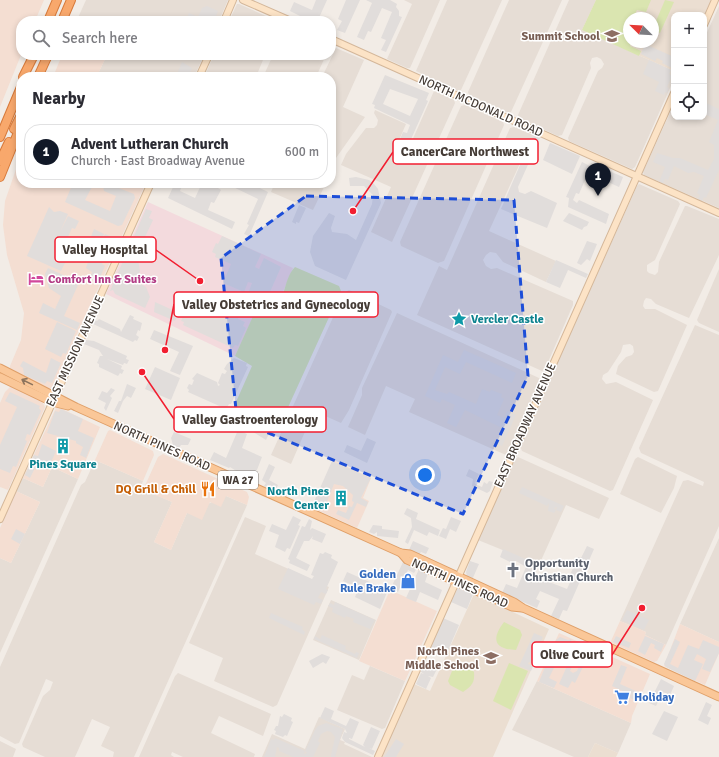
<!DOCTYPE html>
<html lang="en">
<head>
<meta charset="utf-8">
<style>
	:root { --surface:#fff; --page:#f7f7f7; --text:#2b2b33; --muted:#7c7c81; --line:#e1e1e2; --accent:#111827 }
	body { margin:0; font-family:Signika,sans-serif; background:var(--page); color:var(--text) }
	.controls { position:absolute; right:12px; top:12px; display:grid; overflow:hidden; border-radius:8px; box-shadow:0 2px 6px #0003 }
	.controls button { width:36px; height:36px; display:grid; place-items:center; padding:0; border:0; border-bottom:1px solid var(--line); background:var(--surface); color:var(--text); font:20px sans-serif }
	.compass { position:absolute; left:623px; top:12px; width:36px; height:36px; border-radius:50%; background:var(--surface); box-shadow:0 2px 6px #0003; rotate:294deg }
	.you { position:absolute; left:425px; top:475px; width:14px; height:14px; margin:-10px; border:3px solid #fff; border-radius:50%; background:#1a73e8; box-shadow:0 0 0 6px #1a73e833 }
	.badge { display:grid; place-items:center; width:26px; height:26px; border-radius:50%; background:var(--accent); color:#fff; font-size:13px; font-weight:700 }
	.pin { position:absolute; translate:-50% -33px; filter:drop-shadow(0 1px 2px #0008) }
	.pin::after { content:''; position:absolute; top:21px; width:14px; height:12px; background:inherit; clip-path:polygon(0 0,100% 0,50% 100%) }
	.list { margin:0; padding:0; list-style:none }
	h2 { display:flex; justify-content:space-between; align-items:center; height:52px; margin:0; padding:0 16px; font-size:17px }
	h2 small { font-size:13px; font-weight:400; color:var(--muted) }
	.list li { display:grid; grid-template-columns:26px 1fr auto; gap:12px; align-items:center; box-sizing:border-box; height:56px; margin:0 8px 8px; padding:0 8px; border:1px solid var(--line); border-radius:16px }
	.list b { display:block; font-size:15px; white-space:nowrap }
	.list p { margin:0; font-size:13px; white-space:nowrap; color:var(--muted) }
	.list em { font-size:13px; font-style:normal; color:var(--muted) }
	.icon { flex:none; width:22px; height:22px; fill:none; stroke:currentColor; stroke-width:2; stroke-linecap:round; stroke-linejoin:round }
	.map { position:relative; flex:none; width:719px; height:757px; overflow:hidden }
	.search { position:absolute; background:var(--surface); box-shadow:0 2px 6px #0003; left:16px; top:16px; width:320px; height:44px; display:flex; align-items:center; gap:10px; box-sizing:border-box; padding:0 14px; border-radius:16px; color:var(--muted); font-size:15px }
	.panel { position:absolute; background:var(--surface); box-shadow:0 2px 6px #0003; left:16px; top:72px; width:320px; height:116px; border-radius:16px }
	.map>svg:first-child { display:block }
</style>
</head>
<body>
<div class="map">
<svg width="719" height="757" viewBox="0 0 719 757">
	<rect width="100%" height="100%" fill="#f2ece6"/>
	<g fill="#e6ddd5">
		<path d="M 86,0 L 228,0 L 219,21 L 80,21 L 77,20 Z"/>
		<path d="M 404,0 L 440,0 L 410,68 L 407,68 L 387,59 L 412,4 Z"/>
		<path d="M 447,0 L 502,0 L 461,90 L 458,91 L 416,71 Z"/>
		<path d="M 509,0 L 562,0 L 511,112 L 509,113 L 469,95 L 468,92 Z"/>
		<path d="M 569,0 L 596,0 L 582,30 L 674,71 L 674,79 L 635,167 L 632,169 L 569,141 L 568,138 L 598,71 L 602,68 L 604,64 L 601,59 L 597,57 L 592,58 L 590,63 L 591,68 L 562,135 L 558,136 L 519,118 L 518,115 Z"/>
		<path d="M 237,4 L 239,4 L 277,21 L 229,21 Z"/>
		<path d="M 719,6 L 719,208 L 644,175 L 643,172 L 674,104 L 674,117 L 704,117 L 704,39 Z"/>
		<path d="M 336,48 L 364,60 L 343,107 L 365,117 L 336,158 L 331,156 L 331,77 L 322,77 Z"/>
		<path d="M 107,55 L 204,55 L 194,77 L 99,77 L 97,76 Z"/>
		<path d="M 214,55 L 265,55 L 256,77 L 204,77 Z"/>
		<path d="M 273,55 L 326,55 L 316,77 L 263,77 Z"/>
		<path d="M 434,91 L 454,100 L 455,103 L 392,242 L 371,232 L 391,187 L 341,165 L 346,154 L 366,128 L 374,128 L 377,125 L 378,120 L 374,113 L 375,110 L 406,124 L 393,154 L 404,159 Z"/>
		<path d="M 465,105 L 503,122 L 504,125 L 444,261 L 438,263 L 401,246 L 400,242 L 461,106 Z"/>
		<path d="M 514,127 L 533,135 L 489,231 L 556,261 L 546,282 L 503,262 L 496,253 L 490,252 L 486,255 L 483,260 L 486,266 L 491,269 L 497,268 L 573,301 L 573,305 L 545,369 L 542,371 L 417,315 L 439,266 L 447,270 L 510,128 Z"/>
		<path d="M 275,183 L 326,183 L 313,210 L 271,192 Z"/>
		<path d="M 639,184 L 678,201 L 680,204 L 655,260 L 647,265 L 647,271 L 649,273 L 655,275 L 658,272 L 659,262 L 685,206 L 687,206 L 719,219 L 719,255 L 689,318 L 656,304 L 651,299 L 646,298 L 644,301 L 643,306 L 645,309 L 655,309 L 687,325 L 658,391 L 654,392 L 616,374 L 618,366 L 626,357 L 632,355 L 634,352 L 633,346 L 630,344 L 623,345 L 621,352 L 608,372 L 603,375 L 602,379 L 606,384 L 616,382 L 653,400 L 613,490 L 610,491 L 522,451 L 520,446 L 637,186 Z"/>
		<path d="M 719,269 L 719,332 L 699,323 L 697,320 Z"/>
		<path d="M 349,290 L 391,310 L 392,312 L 349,410 L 341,423 L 314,411 L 291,464 L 271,455 L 344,293 Z"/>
		<path d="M 397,313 L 539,378 L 540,381 L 506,455 L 409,412 L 415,399 L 386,386 L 365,435 L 348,427 L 362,395 L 362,388 Z"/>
		<path d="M 695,325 L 719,335 L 719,526 L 666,645 L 645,635 L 646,632 L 620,621 L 683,481 L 688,480 L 703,486 L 704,482 L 641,453 L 639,448 Z"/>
		<path d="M 518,457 L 609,498 L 599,519 L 566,505 L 539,565 L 478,540 L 514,460 Z"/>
		<path d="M 638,457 L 677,476 L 674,488 L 661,513 L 620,494 L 635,459 Z"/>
		<path d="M 95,460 L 143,481 L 140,488 L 172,502 L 154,542 L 171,550 L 187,513 L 226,496 L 247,505 L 134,757 L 113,757 L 114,752 L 101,746 L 110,727 L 92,719 L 75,757 L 45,757 L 23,747 L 22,744 L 43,696 L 50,690 L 53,682 L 46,679 L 19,743 L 15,744 L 0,736 L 0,667 L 81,485 L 85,482 Z"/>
		<path d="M 52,467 L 78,479 L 0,653 L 0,558 L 11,563 L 40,502 L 16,491 L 23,478 L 43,487 Z"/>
		<path d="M 245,517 L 266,526 L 255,554 L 329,587 L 277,705 L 273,707 L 214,681 L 223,658 L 189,643 Z"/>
		<path d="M 719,538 L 719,642 L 680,624 Z"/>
		<path d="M 331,600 L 376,620 L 359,660 L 313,640 Z"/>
		<path d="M 370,666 L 405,681 L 385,728 L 382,729 L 337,710 L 352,675 L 364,680 Z"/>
		<path d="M 178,673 L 271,714 L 263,736 L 219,716 L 211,733 L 255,754 L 254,757 L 183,757 L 172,752 L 171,755 L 174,757 L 139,757 L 175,676 Z"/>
		<path d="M 537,681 L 631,723 L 618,753 L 595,743 L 588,757 L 574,757 L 512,730 Z"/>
		<path d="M 319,717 L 345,729 L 340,740 L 345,742 L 344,744 L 372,757 L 262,757 L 272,734 L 305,749 Z"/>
		<path d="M 0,741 L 16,749 L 13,757 L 0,757 Z"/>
	</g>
	<g fill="#f4ded2">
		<path d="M 0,0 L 44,0 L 35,21 L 21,21 L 21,55 L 0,107 Z"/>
		<path d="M 62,55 L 107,55 L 97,76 L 99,77 L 53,77 Z"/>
		<path d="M 21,155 L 21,183 L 146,183 L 53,387 L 47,390 L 10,370 L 10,366 L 21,340 L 24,313 L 7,255 L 3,225 L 5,201 Z"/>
		<path d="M 11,386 L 42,401 L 45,407 L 8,490 L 0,487 L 0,403 L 5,392 Z"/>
		<path d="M 56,408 L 60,408 L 100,427 L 78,479 L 52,467 L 43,487 L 23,478 Z"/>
		<path d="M 110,430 L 153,451 L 154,455 L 143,481 L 95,460 L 108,431 Z"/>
		<path d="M 163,454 L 247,492 L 249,497 L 247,505 L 226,496 L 221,507 L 210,502 L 202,520 L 187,513 L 171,550 L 154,542 L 172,502 L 143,490 L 158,457 Z"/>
		<path d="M 333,460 L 371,478 L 363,498 L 369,501 L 357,528 L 313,508 Z"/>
		<path d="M 16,491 L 40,502 L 11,563 L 0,558 L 0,528 Z"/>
		<path d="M 390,590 L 437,611 L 405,681 L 359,661 Z"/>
		<path d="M 620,621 L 646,632 L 645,635 L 666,645 L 657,661 L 654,662 L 612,643 L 611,641 Z"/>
		<path d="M 680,624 L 719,642 L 719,653 L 705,685 L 664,666 Z"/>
		<path d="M 559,633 L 650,674 L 632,716 L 631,723 L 537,681 Z"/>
	</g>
	<g fill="#ebded1" fill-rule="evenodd">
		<path d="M 596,0 L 711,0 L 704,16 L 674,15 L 674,71 L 582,30 ZM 629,18 L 653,18 L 653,42 L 629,42 Z"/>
		<path d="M 474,594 L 549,629 L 493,757 L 382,757 L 414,684 L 430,691 Z"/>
		<path d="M 595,743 L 618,753 L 616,757 L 588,757 Z"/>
	</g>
	<path fill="#f3dadd" d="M 148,202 L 293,268 L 278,304 L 272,309 L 267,310 L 258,306 L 235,356 L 106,294 Z"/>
	<g fill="#dae5b0">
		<path d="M 596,0 L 651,0 L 646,12 L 637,10 L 633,18 L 629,18 L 629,42 L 632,42 L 630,46 L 641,51 L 639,56 L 582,30 Z"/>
		<path d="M 665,0 L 674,2 L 660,33 L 653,30 L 653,28 Z"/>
		<path d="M 295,267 L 339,286 L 341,291 L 280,425 L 277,426 L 251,414 L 245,428 L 228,420 L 252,366 L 235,356 L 258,305 C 288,319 280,281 295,267 Z"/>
		<path d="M 504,622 L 520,630 L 522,635 L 516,650 C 494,649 491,639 504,622 Z"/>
		<path d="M 509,663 L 528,671 L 511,710 L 493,701 Z"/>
		<path d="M 462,665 L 468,666 L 474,672 C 475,682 472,686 463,692 L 450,685 L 448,681 L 454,666 Z"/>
	</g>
	<g fill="#e1dddb" fill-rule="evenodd">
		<path d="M 316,0 L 327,0 L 318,20 L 310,21 L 290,11 L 294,2 L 312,10 Z"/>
		<path d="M 346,0 L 360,0 L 345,33 L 337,30 L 342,21 L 338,19 Z"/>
		<path d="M 366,0 L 390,0 L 397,4 L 396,7 L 399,11 L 399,16 L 402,17 L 386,52 L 381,50 L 386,40 L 381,38 L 392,12 L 382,8 L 371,32 L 368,31 L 364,40 L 357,37 L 372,3 Z"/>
		<path d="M 207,6 L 218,11 L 214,21 L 186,20 L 189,13 L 198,17 L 202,8 Z"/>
		<path d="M 645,44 L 674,57 L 674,69 L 662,63 L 663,61 L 657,58 L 655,61 L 641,54 Z"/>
		<path d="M 649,60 L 671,70 L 669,74 L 672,76 L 667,87 L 669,88 L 667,93 L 665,92 L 664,95 L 655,91 L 659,82 L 643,74 Z"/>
		<path d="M 182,62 L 192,68 L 188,77 L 179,77 L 177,74 Z"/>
		<path d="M 385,75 L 429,93 L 426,100 L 428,101 L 404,155 L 395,151 L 403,132 L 407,133 L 410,125 L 374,108 L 375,105 L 372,104 ZM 390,89 L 418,99 L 410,116 L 383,104 Z"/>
		<path d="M 704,102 L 719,109 L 719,170 L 706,198 L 704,197 L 702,201 L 698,199 L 700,195 L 697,193 L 704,176 L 694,172 L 688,173 L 674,166 L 668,180 L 665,179 L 663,183 L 659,182 L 665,167 L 653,162 L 657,153 L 673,158 L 680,158 L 708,170 L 714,159 L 714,145 L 709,142 L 718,120 L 704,114 Z"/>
		<path d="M 533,135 L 540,138 L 518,187 L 519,192 L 525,194 L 531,191 L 557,203 L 547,228 L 501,209 Z"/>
		<path d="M 550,143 L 580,156 L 572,174 L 543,160 Z"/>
		<path d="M 582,162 L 590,166 L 591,163 L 623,177 L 619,187 L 588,173 L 579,194 L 576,193 L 573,200 L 577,203 L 579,200 L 609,214 L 606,224 L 568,207 L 569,198 L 566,197 Z"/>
		<path d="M 356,177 L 369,180 L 374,184 L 378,189 L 381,203 L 346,280 L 315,266 L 310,252 L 313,236 L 329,213 L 335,216 L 331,228 L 332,232 L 347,234 L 356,240 L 372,204 L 373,195 L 364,186 L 350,186 L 349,178 Z"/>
		<path d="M 73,183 L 94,183 L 85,200 L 110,211 L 116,196 L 104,191 L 103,186 L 96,183 L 106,183 L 134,194 L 135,198 L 122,225 L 118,226 L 65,202 Z"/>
		<path d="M 175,183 L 183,183 L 180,191 L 195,198 L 202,183 L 214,183 L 209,195 L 214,183 L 220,183 L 218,188 L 221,190 L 214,203 L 211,202 L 208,210 L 235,222 L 232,229 L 168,198 Z"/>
		<path d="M 231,183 L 249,183 L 268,192 L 249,236 L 244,234 L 249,225 L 247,224 L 258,199 L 231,186 Z"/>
		<path d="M 299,205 L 306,208 L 299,223 L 296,222 L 296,224 L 292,222 Z"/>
		<path d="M 49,207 L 54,212 L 60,211 L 68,214 L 60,232 L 68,216 L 79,221 L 75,229 L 72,228 L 66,241 L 58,237 L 57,239 L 71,245 L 73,242 L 84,247 L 83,250 L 104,259 L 102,264 L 105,266 L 97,284 L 90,278 L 92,272 L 86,268 L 89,259 L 79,254 L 74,263 L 66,261 L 61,271 L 27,256 Z"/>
		<path d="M 146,209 L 152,211 L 149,218 L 153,220 L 137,254 L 140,271 L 135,281 L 146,287 L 150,297 L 145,308 L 115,294 L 113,290 L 110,291 Z"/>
		<path d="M 569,213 L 589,222 L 587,226 L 584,227 L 582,230 L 563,221 Z"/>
		<path d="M 94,229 L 104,234 L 95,254 L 86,249 Z"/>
		<path d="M 105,234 L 114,238 L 105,258 L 96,254 Z"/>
		<path d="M 222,236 L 261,254 L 255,267 L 259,269 L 264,258 L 281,267 L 266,301 L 263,300 L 262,303 L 247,296 L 252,283 L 248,282 L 244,292 L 223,283 L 231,264 L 215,257 L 216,254 L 212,252 L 216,243 L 218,244 Z"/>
		<path d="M 587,241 L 597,244 L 590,261 L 587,259 L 581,265 L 577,263 Z"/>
		<path d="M 556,260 L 588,274 L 586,278 L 568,270 L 560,288 L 546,282 Z"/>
		<path d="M 48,268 L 74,280 L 73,283 L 78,285 L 64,316 L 80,323 L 77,330 L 39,313 L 43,303 L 55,309 L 61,296 L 49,288 L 45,274 Z"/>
		<path d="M 155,302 L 179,313 L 175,321 L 154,312 Z"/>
		<path d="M 238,302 L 244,305 L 238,319 L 245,322 L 243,326 L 246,328 L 238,346 L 235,345 L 233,348 L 183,325 L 184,322 L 181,321 L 188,306 L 190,307 L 192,305 L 204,310 L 219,314 L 220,311 L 231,316 Z"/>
		<path d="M 130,315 L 134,317 L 133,319 L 142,323 L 140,331 L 138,330 L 136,335 L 139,337 L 137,341 L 135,340 L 133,342 L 93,324 L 95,320 L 97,321 L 99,319 L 120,329 L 121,332 Z"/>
		<path d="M 57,322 L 76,331 L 66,354 L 63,353 L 61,357 L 45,349 Z"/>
		<path d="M 154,330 L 193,346 L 180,375 L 170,371 L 179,352 L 150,339 Z"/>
		<path d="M 86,340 L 94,341 L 127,356 L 126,359 L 129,360 L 127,364 L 124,363 L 123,365 L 107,359 L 122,366 L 121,369 L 124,370 L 122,374 L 120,373 L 118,376 L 99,367 L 99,364 L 97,363 L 100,356 L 103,356 L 99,350 L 84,344 Z"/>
		<path d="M 464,350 L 516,373 L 512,383 L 466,362 L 460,374 L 445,367 L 435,390 L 447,394 L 449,392 L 476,404 L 482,389 L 490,392 L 491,390 L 502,394 L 501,397 L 504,399 L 497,415 L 504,418 L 507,411 L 516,415 L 502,446 L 496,443 L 502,428 L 465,410 L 456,427 L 447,423 L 455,405 L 442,399 L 440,403 L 425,396 L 443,355 L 458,362 Z"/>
		<path d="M 51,358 L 61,363 L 52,383 L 47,381 L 45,384 L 24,375 L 23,368 L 20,366 L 23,361 L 46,373 Z"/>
		<path d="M 234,358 L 247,363 L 246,366 L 248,367 L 231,404 L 229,404 L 226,409 L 188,392 L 189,390 L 187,388 L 189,384 L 192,385 L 194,380 L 192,379 L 197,373 L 217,382 L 218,386 L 220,385 L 218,383 L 222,373 L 225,374 L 227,371 L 224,369 L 227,364 Z"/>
		<path d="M 155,367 L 180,378 L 171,400 L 145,389 Z"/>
		<path d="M 127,384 L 136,388 L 131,398 L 127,396 L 123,401 L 118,413 L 114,411 L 119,401 L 121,401 Z"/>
		<path d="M 111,388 L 115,390 L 110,396 L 112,398 L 106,411 L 104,408 L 106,403 L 98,399 L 102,391 L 107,393 Z"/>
		<path d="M 10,392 L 40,406 L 39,408 L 41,411 L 30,435 L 27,434 L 25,440 L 27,441 L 16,467 L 13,466 L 10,473 L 0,469 L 0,445 L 17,407 L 5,401 Z"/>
		<path d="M 61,409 L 83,419 L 78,431 L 94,438 L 86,458 L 80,455 L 83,447 L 76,443 L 76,441 L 47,433 L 55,411 L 59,412 Z"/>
		<path d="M 255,426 L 269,434 L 266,440 L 253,432 Z"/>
		<path d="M 238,430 L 247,434 L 242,448 L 262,457 L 255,475 L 249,477 L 241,474 L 230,467 L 229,468 L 210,460 L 214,452 L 226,458 Z"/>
		<path d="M 174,432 L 191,439 L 188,445 L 181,445 L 179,448 L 173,445 L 171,438 Z"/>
		<path d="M 367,438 L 376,442 L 367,463 L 344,452 L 347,445 L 361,451 Z"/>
		<path d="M 42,444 L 56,451 L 48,469 L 37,464 L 30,478 L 25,475 L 34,455 L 38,456 Z"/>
		<path d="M 332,461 L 371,478 L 361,498 L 368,502 L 366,507 L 357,503 L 349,520 L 336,514 L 338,510 L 346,513 L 349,506 L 352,507 L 354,502 L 352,501 L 353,495 L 343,486 L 334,484 L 324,509 L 313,504 Z"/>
		<path d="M 269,464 L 275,467 L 269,480 L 278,485 L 275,491 L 264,486 L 266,483 L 262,480 Z"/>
		<path d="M 469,469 L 479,474 L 475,483 L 477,485 L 482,487 L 484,482 L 487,484 L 489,481 L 493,482 L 490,491 L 487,493 L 472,486 L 473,479 L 466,476 Z"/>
		<path d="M 522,487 L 564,506 L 561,512 L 556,510 L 557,507 L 554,508 L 556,510 L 554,513 L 548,511 L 549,503 L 547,506 L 519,493 Z"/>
		<path d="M 407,508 L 418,513 L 416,519 L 440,530 L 438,536 L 429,532 L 427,536 L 414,530 L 408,544 L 405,542 L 412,527 L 411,518 L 404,514 Z"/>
		<path d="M 293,516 L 301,520 L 298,525 L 300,526 L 290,549 L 287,548 L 285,552 L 275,547 L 279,535 L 269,531 L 272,524 L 286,530 Z"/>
		<path d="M 451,517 L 461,521 L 456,532 L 450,529 L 446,539 L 439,536 L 443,528 L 446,529 Z"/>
		<path d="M 309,519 L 312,521 L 310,530 L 312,528 L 326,534 L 322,543 L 312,539 L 313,536 L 309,541 L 304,541 L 296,558 L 310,565 L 307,571 L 289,563 L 290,560 L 288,559 L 302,526 L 305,527 Z"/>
		<path d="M 373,525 L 382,526 L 382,529 L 399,531 L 398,538 L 377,536 L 377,532 L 374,534 L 369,532 Z"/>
		<path d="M 16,529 L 25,534 L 20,544 L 11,539 Z"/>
		<path d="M 413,541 L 429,548 L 426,554 L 421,552 L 419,555 L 409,550 Z"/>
		<path d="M 587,546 L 594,549 L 567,611 L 563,610 L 559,619 L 551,616 L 559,599 L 540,591 L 536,599 L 540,601 L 537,608 L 502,593 L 506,584 L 517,588 L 526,567 L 516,561 L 514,564 L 500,557 L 503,549 L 539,565 L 534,576 L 567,589 L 572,578 L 569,577 L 578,557 L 581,558 Z"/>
		<path d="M 325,552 L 332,555 L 331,558 L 338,562 L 326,589 L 328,590 L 326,594 L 321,592 L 318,598 L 323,600 L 321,604 L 316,602 L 314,605 L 278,589 L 288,568 L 312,579 L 314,576 L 311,575 L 320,553 L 323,554 Z"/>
		<path d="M 470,561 L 479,564 L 472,580 L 467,577 L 466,572 Z"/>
		<path d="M 403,562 L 417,568 L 414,573 L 408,570 L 398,592 L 391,588 Z"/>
		<path d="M 419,569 L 428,573 L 425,582 L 442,590 L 438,600 L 420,592 L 416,602 L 406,598 Z"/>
		<path d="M 347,572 L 388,590 L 380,609 L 355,597 L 359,588 L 343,581 Z"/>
		<path d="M 458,588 L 473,594 L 467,609 L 451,602 Z"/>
		<path d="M 335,602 L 375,620 L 370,629 L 353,622 L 354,619 L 346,616 L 345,618 L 332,612 L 333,608 L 328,606 L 330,603 L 334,605 Z"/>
		<path d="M 627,610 L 649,620 L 644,630 L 622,620 Z"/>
		<path d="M 271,613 L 303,627 L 302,629 L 305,632 L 304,635 L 269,618 Z"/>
		<path d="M 443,618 L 459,625 L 446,655 L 430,648 Z"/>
		<path d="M 534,633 L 543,637 L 531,663 L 529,662 L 528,664 L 533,666 L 531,671 L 519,666 Z"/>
		<path d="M 322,635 L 346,646 L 345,649 L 355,654 L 356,652 L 359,653 L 357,658 L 314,639 L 315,636 L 320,639 Z"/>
		<path d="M 616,636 L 631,643 L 629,648 L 613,642 Z"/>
		<path d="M 645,636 L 664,644 L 661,652 L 654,648 L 655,645 L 651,643 L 645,655 L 638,651 Z"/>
		<path d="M 560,637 L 568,640 L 571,639 L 572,645 L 571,647 L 565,645 L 549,678 L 557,682 L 554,688 L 539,682 L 556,640 Z"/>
		<path d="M 675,639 L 680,642 L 670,664 L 678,668 L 688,645 L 699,649 L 703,640 L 719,647 L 719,653 L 710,672 L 702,669 L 706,659 L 697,654 L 694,660 L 703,664 L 695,681 L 666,667 L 664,664 Z"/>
		<path d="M 584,648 L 591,651 L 575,683 L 572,681 L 568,688 L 559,684 L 572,655 L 575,661 L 570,671 L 573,673 L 577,671 L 584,655 L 582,653 Z"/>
		<path d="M 322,654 L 330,657 L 326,664 L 323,662 L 313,668 L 309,661 Z"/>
		<path d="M 425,664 L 437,669 L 433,677 L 428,676 L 431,678 L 426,689 L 416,684 L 421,673 L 424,674 L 420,671 Z"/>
		<path d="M 621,665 L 627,667 L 620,684 L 638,692 L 635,700 L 630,698 L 631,695 L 612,686 Z"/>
		<path d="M 661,679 L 674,686 L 670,695 L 663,692 L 656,706 L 649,703 Z"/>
		<path d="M 706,702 L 712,705 L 707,716 L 711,718 L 708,725 L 698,720 Z"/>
		<path d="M 325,707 L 334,711 L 331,719 L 346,726 L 350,718 L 359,722 L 352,739 L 349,738 L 349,739 L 365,747 L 363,745 L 371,727 L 380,731 L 372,749 L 369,748 L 375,751 L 373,755 L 345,742 L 342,738 L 344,732 L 347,733 L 345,729 L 320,718 Z"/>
		<path d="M 664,711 L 678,717 L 667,741 L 652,734 Z"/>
		<path d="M 284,714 L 292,718 L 291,721 L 293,722 L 287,736 L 285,735 L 283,737 L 275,734 L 276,731 L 274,730 L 276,726 L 278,726 L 280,716 L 282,717 Z"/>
		<path d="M 326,723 L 343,729 L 335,757 L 331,757 L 331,755 L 335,737 L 331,732 L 327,731 L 321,734 L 318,741 L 320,743 L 313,757 L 293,757 L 279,751 L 279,748 L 277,747 L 275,757 L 264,757 L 271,739 L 274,740 L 275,738 L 305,751 L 304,754 L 307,753 L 305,751 L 315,730 L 318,726 Z"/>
		<path d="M 396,739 L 404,744 L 396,757 L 384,757 Z"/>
	</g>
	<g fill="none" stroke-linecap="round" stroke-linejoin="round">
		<g stroke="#d4b79a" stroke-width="8">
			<g id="secondary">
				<path d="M 243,0 L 291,21"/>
				<path d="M 224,21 L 233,0"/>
				<path d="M 704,25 L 715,0"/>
				<path d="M 331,39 L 719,213"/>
				<path d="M 199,77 L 209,55"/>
				<path d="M 0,519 L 151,183"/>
				<path d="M 378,757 L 674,93"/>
			</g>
		</g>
		<g stroke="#df9f68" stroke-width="9">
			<g id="primary">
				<path d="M 0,368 L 76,407 L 401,553 L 410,554 L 514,602 L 523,608 L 719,697"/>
				<path d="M 0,377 L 52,402 L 68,406"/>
				<path d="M 401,553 L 407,560 L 512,607 L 522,608"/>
			</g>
		</g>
		<g stroke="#d77a3b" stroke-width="10">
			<g id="highway">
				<path d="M 48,21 L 57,0"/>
				<path d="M 62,21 L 71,0"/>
				<path d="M 23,77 L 34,55"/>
				<path d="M 38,77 L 48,55"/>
				<path d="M 14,129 L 21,115"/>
				<path d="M 0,137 L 21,87"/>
				<path d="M 0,161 L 9,142"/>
				<path d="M 0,177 L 21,125"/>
			</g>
		</g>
		<use href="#secondary" stroke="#fce3c6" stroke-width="6"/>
		<use href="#primary" stroke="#fac798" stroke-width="7"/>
		<use href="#highway" stroke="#f8a86c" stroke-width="8"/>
	</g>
	<defs><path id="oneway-shaft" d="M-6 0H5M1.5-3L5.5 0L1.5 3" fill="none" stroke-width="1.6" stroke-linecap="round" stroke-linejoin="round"/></defs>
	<use stroke="#8d745d" href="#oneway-shaft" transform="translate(27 382) rotate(-154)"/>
	<path fill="#1d4ed8" fill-opacity="0.2" stroke="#1d4ed8" stroke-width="3" stroke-dasharray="8 5" stroke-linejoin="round" d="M 306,196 L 514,200 L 528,376 L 463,514 L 237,420 L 221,258 Z"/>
	<defs>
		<g id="school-bare" transform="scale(1.2)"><path d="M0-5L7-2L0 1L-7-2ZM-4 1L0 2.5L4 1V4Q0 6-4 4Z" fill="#8d6e63" stroke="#fff" stroke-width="2.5" paint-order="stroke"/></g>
		<g id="hotel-bare" transform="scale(1.2)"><path d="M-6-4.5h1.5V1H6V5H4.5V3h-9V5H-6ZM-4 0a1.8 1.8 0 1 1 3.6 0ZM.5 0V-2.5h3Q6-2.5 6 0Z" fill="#d1479c" stroke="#fff" stroke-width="2.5" paint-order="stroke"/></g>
		<g id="sight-bare" transform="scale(1.2)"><path d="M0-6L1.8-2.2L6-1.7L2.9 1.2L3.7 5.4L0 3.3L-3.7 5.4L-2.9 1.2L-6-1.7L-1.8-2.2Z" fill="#0f9aa8" stroke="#fff" stroke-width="2.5" paint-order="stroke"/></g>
		<g id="building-bare" transform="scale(1.2)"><path d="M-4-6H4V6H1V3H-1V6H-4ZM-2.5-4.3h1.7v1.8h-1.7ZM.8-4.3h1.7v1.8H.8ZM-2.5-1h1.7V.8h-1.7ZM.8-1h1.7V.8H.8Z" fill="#0f9aa8" stroke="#fff" stroke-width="2.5" paint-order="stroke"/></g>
		<g id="restaurant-bare" transform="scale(1.2)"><path d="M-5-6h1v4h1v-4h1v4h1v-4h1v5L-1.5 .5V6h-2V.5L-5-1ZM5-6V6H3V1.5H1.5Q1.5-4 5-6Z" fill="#e8710a" stroke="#fff" stroke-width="2.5" paint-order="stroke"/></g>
		<g id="church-bare" transform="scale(1.2)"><path d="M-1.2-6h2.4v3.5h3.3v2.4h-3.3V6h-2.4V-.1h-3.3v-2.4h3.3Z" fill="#6b7280" stroke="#fff" stroke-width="2.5" paint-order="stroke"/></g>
		<g id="shop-bare" transform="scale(1.2)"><path d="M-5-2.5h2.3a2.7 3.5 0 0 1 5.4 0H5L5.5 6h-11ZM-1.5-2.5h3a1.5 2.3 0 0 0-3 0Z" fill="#3f7fe0" stroke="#fff" stroke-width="2.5" paint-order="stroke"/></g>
		<g id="supermarket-bare" transform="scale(1.2)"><path d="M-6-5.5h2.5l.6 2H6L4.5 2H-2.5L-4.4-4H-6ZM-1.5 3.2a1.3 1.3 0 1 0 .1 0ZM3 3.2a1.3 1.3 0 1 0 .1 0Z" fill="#3f7fe0" stroke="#fff" stroke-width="2.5" paint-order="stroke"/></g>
	</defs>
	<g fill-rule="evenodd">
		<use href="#school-bare" x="612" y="36"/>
		<use href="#hotel-bare" x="36" y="279"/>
		<use href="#sight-bare" x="459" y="319"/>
		<use href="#building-bare" x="63" y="446"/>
		<use href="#restaurant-bare" x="208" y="489"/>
		<use href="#building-bare" x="341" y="498"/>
		<use href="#church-bare" x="513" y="570"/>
		<use href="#shop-bare" x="408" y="581"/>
		<use href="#school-bare" x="491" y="658"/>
		<use href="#supermarket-bare" x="622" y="697"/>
	</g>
	<g text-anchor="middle" stroke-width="3" stroke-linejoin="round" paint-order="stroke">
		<rect fill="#fff" stroke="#7d7672" stroke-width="1" x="218" y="471" width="40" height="18" rx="3"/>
		<g font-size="11" font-weight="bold" fill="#453c36">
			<text x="238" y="484">WA 27</text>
		</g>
		<g font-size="12" font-weight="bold" fill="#785e54" stroke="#fff" text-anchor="end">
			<text x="600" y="40">Summit School</text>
			<text x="479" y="655">North Pines<tspan x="479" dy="14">Middle School</tspan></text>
		</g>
		<g font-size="12" fill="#453c36" stroke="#fff">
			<text transform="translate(481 106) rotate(24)" y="4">NORTH MCDONALD ROAD</text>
			<text transform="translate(75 351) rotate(-65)" y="4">EAST MISSION AVENUE</text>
			<text transform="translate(525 425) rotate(-66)" y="4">EAST BROADWAY AVENUE</text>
			<text transform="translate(162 446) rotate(24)" y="4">NORTH PINES ROAD</text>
			<text transform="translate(460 583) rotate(24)" y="4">NORTH PINES ROAD</text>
		</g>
		<g font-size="12" font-weight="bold" fill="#b23c85" stroke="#fff" text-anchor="start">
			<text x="48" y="283">Comfort Inn &amp; Suites</text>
		</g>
		<g font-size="12" font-weight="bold" fill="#0d838f" stroke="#fff" text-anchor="start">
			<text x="471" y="323">Vercler Castle</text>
			<text x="63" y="468" text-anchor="middle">Pines Square</text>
			<text x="329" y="495" text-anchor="end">North Pines<tspan x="329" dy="14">Center</tspan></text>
		</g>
		<g font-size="12" font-weight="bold" fill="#c56008" stroke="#fff" text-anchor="end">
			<text x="196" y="493">DQ Grill &amp; Chill</text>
		</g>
		<g font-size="12" font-weight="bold" fill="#5b616d" stroke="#fff" text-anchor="start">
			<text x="525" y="567">Opportunity<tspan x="525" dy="14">Christian Church</tspan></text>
		</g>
		<g font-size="12" font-weight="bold" fill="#366cbe" stroke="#fff" text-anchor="end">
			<text x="396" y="578">Golden<tspan x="396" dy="14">Rule Brake</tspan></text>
			<text x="634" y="701" text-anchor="start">Holiday</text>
		</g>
	</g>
	<path fill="none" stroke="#f21e30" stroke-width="1.5" d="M353 211L393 152M200 281L156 250M165 350L174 304M142 372L174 419M642 608L612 655"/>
	<g fill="#f21e30" stroke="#fff" stroke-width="1.5">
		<circle cx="353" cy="211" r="4"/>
		<circle cx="200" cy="281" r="4"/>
		<circle cx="165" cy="350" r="4"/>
		<circle cx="142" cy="372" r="4"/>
		<circle cx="642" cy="608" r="4"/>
	</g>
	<g fill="#fff" stroke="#f21e30" stroke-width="1.5">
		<rect x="393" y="139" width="145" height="25" rx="4"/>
		<rect x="55" y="237" width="101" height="25" rx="4"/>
		<rect x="174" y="292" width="204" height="25" rx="4"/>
		<rect x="174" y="407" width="152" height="25" rx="4"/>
		<rect x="532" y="642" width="80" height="25" rx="4"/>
	</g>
	<g font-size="13" text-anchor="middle" font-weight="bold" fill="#453c36">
		<text x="465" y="156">CancerCare Northwest</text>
		<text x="105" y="254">Valley Hospital</text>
		<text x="276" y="309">Valley Obstetrics and Gynecology</text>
		<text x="250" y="424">Valley Gastroenterology</text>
		<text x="572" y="659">Olive Court</text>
	</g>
</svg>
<div class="controls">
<button>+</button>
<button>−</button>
<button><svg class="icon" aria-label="locate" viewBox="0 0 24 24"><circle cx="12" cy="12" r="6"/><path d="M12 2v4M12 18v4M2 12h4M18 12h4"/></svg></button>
</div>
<svg class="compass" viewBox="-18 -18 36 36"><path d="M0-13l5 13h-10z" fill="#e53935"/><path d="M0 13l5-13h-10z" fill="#7c7c81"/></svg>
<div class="you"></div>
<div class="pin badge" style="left:598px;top:196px">1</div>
<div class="search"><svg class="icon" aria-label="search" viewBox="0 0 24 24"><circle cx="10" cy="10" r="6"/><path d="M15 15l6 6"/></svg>Search here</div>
<section class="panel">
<h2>Nearby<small></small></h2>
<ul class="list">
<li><span class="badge">1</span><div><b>Advent Lutheran Church</b><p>Church · East Broadway Avenue</p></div><em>600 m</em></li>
</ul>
</section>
</div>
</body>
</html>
